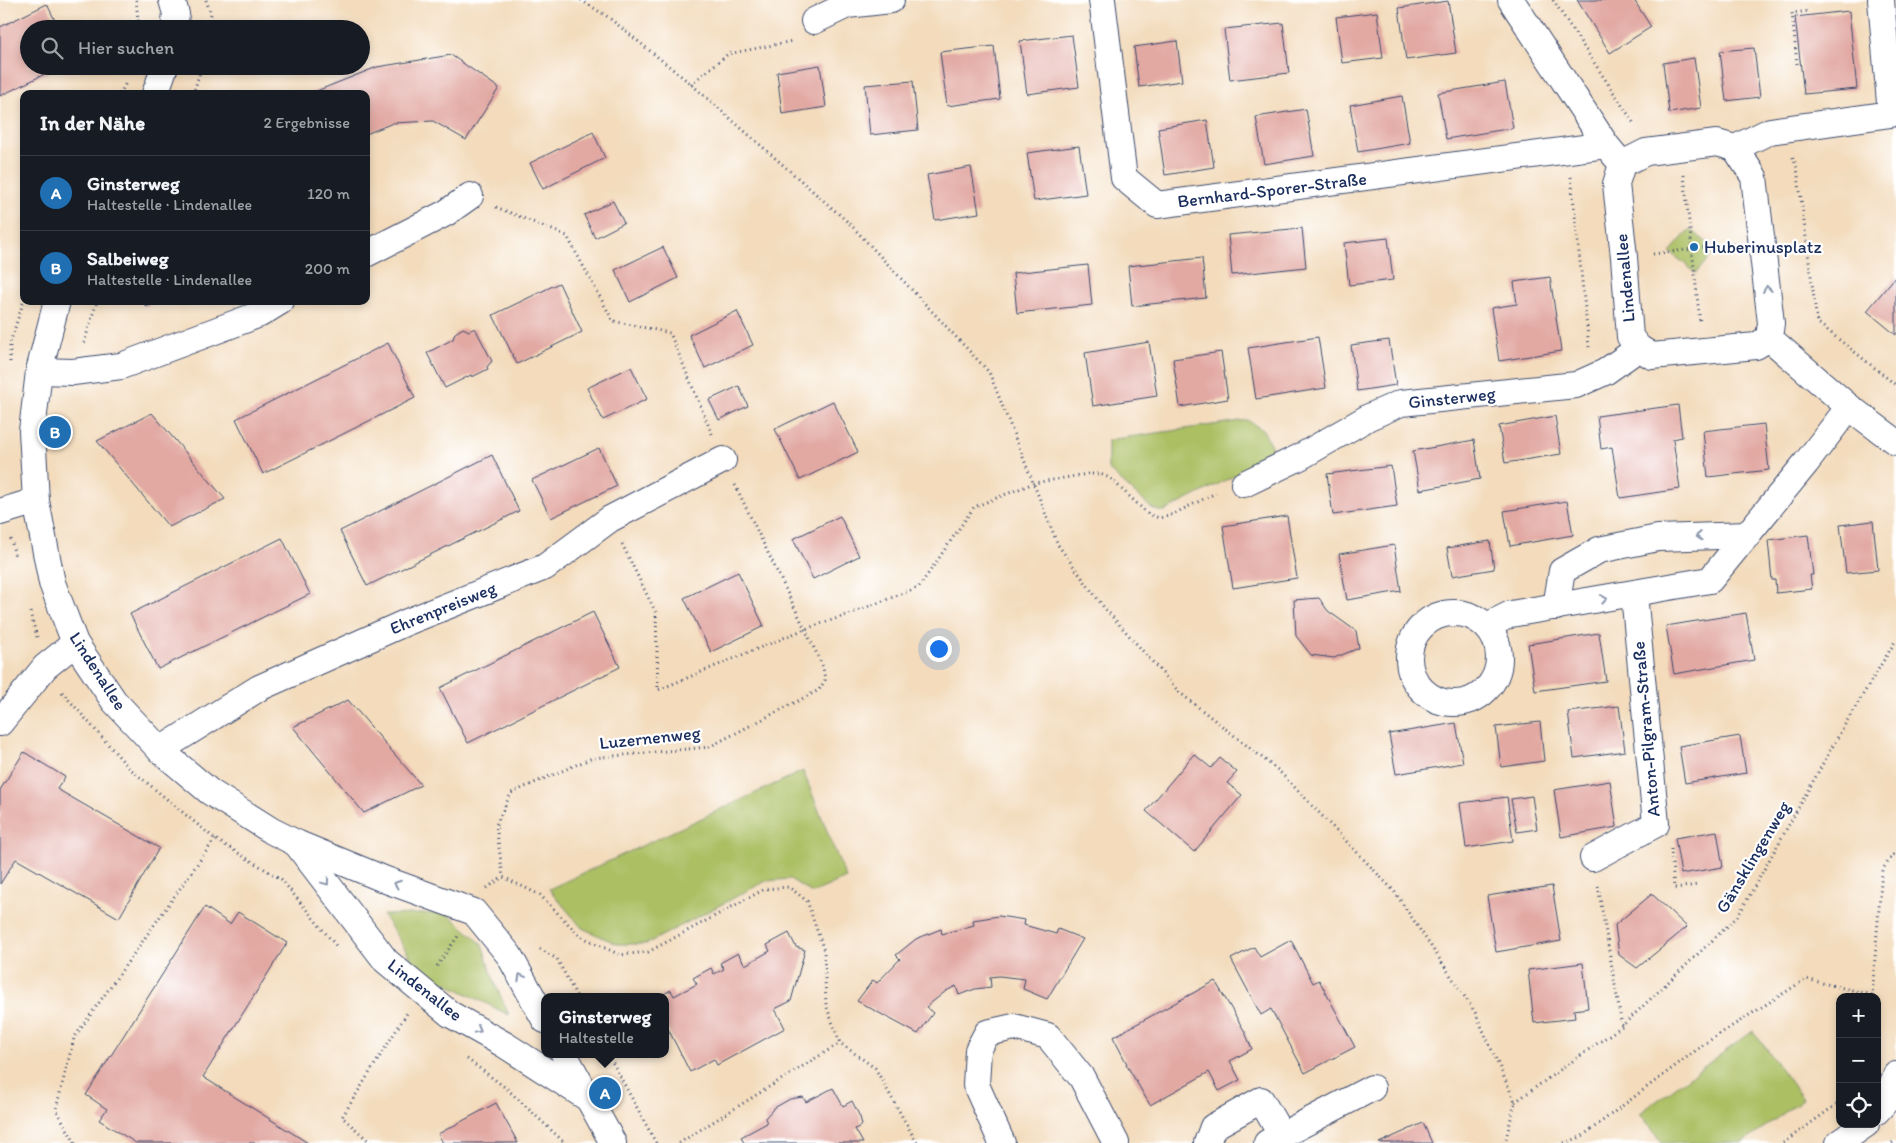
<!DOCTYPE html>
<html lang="de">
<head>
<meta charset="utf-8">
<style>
	:root { --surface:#171b24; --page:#242831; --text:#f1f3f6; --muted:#9ea1a6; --line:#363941; --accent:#1f6fb2 }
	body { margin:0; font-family:Itim,sans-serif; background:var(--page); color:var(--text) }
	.controls { position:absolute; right:15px; bottom:15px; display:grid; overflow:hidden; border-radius:10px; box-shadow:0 2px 8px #0003 }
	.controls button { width:45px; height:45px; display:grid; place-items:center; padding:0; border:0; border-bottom:1px solid var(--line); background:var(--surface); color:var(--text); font:25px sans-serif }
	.you { position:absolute; left:938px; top:648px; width:18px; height:18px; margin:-12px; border:4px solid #fff; border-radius:50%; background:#1a73e8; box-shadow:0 0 0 8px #1a73e833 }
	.badge { display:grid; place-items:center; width:32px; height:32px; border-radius:50%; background:var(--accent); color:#fff; font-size:16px; font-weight:700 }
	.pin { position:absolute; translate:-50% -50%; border:2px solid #fff; box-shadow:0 1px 5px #0006 }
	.popup { position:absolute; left:541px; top:993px; width:128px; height:65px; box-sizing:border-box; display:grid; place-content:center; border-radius:10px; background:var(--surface); filter:drop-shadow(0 1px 4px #0005); font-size:16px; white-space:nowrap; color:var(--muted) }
	.popup b { font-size:19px; color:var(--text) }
	.popup::after { content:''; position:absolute; left:50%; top:100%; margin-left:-10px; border:10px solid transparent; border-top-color:var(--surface) }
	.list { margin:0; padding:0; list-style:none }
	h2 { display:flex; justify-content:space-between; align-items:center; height:65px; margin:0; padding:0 20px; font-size:21px }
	h2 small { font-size:16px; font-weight:400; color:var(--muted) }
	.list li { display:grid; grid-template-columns:32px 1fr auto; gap:15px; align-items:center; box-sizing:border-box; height:75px; padding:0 20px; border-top:1px solid var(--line) }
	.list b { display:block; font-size:19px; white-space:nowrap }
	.list p { margin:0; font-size:16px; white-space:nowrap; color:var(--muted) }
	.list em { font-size:16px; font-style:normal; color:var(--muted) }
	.icon { flex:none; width:28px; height:28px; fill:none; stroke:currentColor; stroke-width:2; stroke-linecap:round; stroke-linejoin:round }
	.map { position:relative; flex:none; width:1896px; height:1143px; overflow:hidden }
	.search { position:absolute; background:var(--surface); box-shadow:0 2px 8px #0003; left:20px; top:20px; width:350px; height:55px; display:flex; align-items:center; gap:12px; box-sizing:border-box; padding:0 18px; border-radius:28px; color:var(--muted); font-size:19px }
	.panel { position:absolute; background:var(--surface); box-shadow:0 2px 8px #0003; left:20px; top:90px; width:350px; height:215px; border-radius:10px }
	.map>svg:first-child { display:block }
</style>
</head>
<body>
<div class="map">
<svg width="1896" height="1143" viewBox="0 0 1896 1143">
	<rect width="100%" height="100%" fill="#fff"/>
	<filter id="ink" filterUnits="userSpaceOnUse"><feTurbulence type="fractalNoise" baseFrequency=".02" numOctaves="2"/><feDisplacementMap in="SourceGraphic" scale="10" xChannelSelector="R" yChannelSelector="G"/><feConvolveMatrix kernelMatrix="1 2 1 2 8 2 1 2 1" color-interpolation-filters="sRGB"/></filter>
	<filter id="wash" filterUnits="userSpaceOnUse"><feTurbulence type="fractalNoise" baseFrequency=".0096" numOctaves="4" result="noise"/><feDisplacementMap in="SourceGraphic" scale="20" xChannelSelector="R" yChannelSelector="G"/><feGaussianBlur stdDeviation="1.12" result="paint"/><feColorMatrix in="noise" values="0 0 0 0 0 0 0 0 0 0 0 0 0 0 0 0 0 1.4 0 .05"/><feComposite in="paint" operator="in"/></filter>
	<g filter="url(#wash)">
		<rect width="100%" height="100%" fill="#f3dbbc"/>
		<g fill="#acbf64" stroke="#647761">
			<path d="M 1690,229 L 1716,250 L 1696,273 L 1670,252 Z"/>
			<path d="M 1247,420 L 1263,430 L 1272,448 L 1268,459 L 1165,511 L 1158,511 L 1150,507 L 1108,469 L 1108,440 Z"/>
			<path d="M 803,771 L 846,878 L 812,893 L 790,879 L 766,881 L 646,944 L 617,944 L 582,928 L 549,889 Z"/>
			<path d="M 447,913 L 482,944 L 496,986 L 509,1015 L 418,969 L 383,915 Z"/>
			<path d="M 1753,1031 L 1803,1099 L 1743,1143 L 1662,1143 L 1640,1113 Z"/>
		</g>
		<g id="blocks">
			<g fill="#e2a8a2">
				<path d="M 1577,0 L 1634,0 L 1651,27 L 1610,53 Z"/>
				<path d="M 1448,1 L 1456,53 L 1406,60 L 1399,8 Z"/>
				<path d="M 47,4 L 59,29 L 29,29 L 29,66 L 61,66 L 0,96 L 0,27 Z"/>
				<path d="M 1849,11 L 1857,89 L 1804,94 L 1795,17 Z"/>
				<path d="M 1377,12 L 1383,58 L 1342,63 L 1336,17 Z"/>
				<path d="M 1283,23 L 1289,73 L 1230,80 L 1224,29 Z"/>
				<path d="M 1072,35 L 1079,87 L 1027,94 L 1020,41 Z"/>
				<path d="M 1177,41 L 1182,81 L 1139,87 L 1134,47 Z"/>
				<path d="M 994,46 L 1000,99 L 947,106 L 940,52 Z"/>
				<path d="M 1754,48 L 1760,97 L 1726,101 L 1720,51 Z"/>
				<path d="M 451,55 L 499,88 L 466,140 L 433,121 L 393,123 L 366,134 L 366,94 L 309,94 L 377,67 Z"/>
				<path d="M 1694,58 L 1701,108 L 1669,113 L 1663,63 Z"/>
				<path d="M 820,65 L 826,107 L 782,114 L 777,72 Z"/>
				<path d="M 913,81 L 918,130 L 870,135 L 865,85 Z"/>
				<path d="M 1505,82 L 1513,128 L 1446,139 L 1438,93 Z"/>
				<path d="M 1402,96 L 1410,143 L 1358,152 L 1350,105 Z"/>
				<path d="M 1306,109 L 1314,156 L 1264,164 L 1256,117 Z"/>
				<path d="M 1207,120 L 1214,167 L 1165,175 L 1158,128 Z"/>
				<path d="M 593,132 L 605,158 L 543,189 L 530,163 Z"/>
				<path d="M 1079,146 L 1086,194 L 1034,201 L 1027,153 Z"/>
				<path d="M 971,167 L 979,213 L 935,220 L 927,175 Z"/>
				<path d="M 613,201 L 624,223 L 595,238 L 584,215 Z"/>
				<path d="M 1302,228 L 1306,267 L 1232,275 L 1228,235 Z"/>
				<path d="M 1388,238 L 1393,280 L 1349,285 L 1344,243 Z"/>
				<path d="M 663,247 L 678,278 L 630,302 L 615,270 Z"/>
				<path d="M 1202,258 L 1206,298 L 1132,306 L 1128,266 Z"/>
				<path d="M 1088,265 L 1092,305 L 1017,313 L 1013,273 Z"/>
				<path d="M 1896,276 L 1896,335 L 1867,311 Z"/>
				<path d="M 1550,277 L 1561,351 L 1499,361 L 1491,308 L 1517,304 L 1514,282 Z"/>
				<path d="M 559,283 L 582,332 L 517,364 L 493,315 Z"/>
				<path d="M 143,301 L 159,301 L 146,307 Z"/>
				<path d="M 737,311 L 753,345 L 705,368 L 689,335 Z"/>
				<path d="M 463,328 L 469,331 L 475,328 L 492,361 L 487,367 L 488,369 L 472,377 L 471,375 L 445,388 L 427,353 L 453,339 L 455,333 Z"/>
				<path d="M 1318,337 L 1326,388 L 1256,399 L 1248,348 Z"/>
				<path d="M 1389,340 L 1396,385 L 1357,391 L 1351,345 Z"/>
				<path d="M 1149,342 L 1157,396 L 1093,406 L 1085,353 Z"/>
				<path d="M 388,343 L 415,398 L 263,474 L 236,419 Z"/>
				<path d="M 1221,352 L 1228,399 L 1180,407 L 1173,359 Z"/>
				<path d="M 631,367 L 647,399 L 603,420 L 587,388 Z"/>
				<path d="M 739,386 L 748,406 L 719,420 L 709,400 Z"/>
				<path d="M 833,401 L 858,452 L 800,480 L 775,429 Z"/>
				<path d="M 1678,405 L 1682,437 L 1673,439 L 1680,489 L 1620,498 L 1612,447 L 1601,449 L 1597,416 Z"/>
				<path d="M 152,413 L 225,499 L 169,527 L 97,441 Z"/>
				<path d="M 1555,416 L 1561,454 L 1505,463 L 1499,426 Z"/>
				<path d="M 1764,424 L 1769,470 L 1708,477 L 1703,431 Z"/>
				<path d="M 1474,440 L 1480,479 L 1420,490 L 1413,451 Z"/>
				<path d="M 599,448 L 617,486 L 551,518 L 532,480 Z"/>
				<path d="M 492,455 L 519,511 L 367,586 L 340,531 Z"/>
				<path d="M 1391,466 L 1397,506 L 1333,515 L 1327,474 Z"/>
				<path d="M 1567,501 L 1573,535 L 1510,546 L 1504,511 Z"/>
				<path d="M 840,516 L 859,556 L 813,579 L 793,539 Z"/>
				<path d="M 1287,516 L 1297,578 L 1233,588 L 1223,526 Z"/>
				<path d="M 1873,521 L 1878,570 L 1846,573 L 1840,525 Z"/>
				<path d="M 1808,535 L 1813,575 L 1810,575 L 1812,589 L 1776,593 L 1775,580 L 1772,580 L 1768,540 Z"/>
				<path d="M 282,538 L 310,594 L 158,669 L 130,614 Z"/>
				<path d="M 1490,541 L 1494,569 L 1452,576 L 1447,548 Z"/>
				<path d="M 1394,545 L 1401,591 L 1347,600 L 1339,554 Z"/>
				<path d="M 738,572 L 764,626 L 711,652 L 684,598 Z"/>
				<path d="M 1319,598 L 1328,611 L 1356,631 L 1359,648 L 1334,658 L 1311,655 L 1296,636 L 1294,600 Z"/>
				<path d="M 593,612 L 620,667 L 468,743 L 440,688 Z"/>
				<path d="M 1746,613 L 1754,660 L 1674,674 L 1666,626 Z"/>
				<path d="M 1599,633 L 1606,681 L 1535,691 L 1528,644 Z"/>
				<path d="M 348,700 L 421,785 L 364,813 L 293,727 Z"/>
				<path d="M 1619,706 L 1625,751 L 1574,758 L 1568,712 Z"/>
				<path d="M 1540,722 L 1544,761 L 1501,767 L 1496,727 Z"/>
				<path d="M 1456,723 L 1463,763 L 1396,774 L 1389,734 Z"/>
				<path d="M 1740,736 L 1746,773 L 1685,783 L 1679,746 Z"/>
				<path d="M 24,752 L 65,777 L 57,789 L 159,848 L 119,918 L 16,859 L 0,884 L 0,790 Z"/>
				<path d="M 1194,754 L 1211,768 L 1220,758 L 1237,772 L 1227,783 L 1242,795 L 1194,852 L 1146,811 Z"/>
				<path d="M 1610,781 L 1617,827 L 1561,837 L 1554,790 Z"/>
				<path d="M 1532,796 L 1537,829 L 1517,832 L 1511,799 Z"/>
				<path d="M 1507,797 L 1513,841 L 1466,848 L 1460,803 Z"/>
				<path d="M 1717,831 L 1723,867 L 1681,874 L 1675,838 Z"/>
				<path d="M 1552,886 L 1561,941 L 1496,952 L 1487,896 Z"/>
				<path d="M 1652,894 L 1687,927 L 1637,968 L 1619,955 L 1615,925 Z"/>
				<path d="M 205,907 L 230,924 L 238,912 L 287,943 L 203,1077 L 308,1143 L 136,1143 L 99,1120 L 107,1109 L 86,1095 Z"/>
				<path d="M 999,916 L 1025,920 L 1024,925 L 1056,934 L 1058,929 L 1083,939 L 1047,999 L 1023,989 L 1025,979 L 999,976 L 990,977 L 991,987 L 975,989 L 959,995 L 956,986 L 946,991 L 926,1007 L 933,1013 L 918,1034 L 857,1001 L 873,980 L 877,983 L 900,959 L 896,955 L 916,939 L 941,929 L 942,934 L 974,925 L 973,920 Z"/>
				<path d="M 789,933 L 796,947 L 805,950 L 791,1001 L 775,1009 L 785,1028 L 717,1065 L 714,1059 L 690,1072 L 665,1023 L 665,997 L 659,997 L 671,990 L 674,996 L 697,984 L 693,978 L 711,968 L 714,974 L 724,969 L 720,963 L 738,953 L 745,965 L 770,951 L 767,945 Z"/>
				<path d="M 1291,940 L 1313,983 L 1319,980 L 1355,1047 L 1305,1073 L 1271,1009 L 1261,1015 L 1231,959 L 1254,947 L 1260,957 Z"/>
				<path d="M 1583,963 L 1588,1008 L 1574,1010 L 1575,1018 L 1534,1023 L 1528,970 Z"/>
				<path d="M 1215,981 L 1245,1032 L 1252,1049 L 1230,1061 L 1240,1080 L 1219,1091 L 1209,1072 L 1150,1105 L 1126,1064 L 1127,1064 L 1113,1037 Z"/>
				<path d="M 833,1088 L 843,1106 L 852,1101 L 860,1117 L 862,1125 L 855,1129 L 863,1143 L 744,1143 L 741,1137 L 767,1123 L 765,1118 L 774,1108 L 790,1099 L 803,1097 L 806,1102 Z"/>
				<path d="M 496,1103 L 518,1143 L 443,1143 L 438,1134 Z"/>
				<path d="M 1423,1123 L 1432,1143 L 1379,1143 Z"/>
			</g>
		</g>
	</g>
	<g filter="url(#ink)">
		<use href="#blocks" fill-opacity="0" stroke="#3b496c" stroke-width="1"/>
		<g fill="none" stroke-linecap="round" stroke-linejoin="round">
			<g stroke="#3b496c" stroke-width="28">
				<g id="minor">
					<path d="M 172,0 L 176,14 L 174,29"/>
					<path d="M 1102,0 L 1124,178 L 1157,205 L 1606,145"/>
					<path d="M 1511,0 L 1606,145 L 1616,157"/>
					<path d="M 814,21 L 847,5 L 891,0"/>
					<path d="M 155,94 L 165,66"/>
					<path d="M 1735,148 L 1770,131 L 1891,114 L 1881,0"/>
					<path d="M 1735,148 L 1754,177 L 1771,323 L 1769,338"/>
					<path d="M 1622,164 L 1616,184 L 1624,257 L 1630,337 L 1639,348 L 1652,356 L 1756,346 L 1769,338"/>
					<path d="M 1622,164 L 1646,152 L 1717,143 L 1735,148"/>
					<path d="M 366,254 L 446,213 L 470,196"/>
					<path d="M 57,301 L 39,371 L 32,431 L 36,501 L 52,583 L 75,643 L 114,701 L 160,750 L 210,792 L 272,831 L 296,843 L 386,880 L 474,912 L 509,955 L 545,1020"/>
					<path d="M 1769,338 L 1849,407 L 1896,442"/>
					<path d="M 39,371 L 73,372 L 121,366 L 260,314 L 281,301"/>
					<path d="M 1244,484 L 1300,457 L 1369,417 L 1401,403 L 1576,385 L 1605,372 L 1639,348"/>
					<path d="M 0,512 L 36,501"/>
					<path d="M 1556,607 L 1562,571 L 1599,550 L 1658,538 L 1748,535"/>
					<circle cx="1454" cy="658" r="45"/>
					<path d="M 1487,626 L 1511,614 L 1710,580 L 1806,463 L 1849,407"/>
					<path d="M 0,723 L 45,667 L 75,643"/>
					<path d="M 160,750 L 259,688 L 407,622 L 545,567 L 610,519 L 723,460"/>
					<path d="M 296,843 L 386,961 L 450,1014 L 505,1045 L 589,1099"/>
					<path d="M 1593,858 L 1656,824 L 1634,594"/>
					<path d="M 564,1054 L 613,1143"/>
					<path d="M 1877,1111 L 1886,1101 L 1896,1075"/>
					<path d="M 1002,1143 L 976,1085 L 978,1050 L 987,1033 L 1014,1027 L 1048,1036 L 1082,1078 L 1116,1143"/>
					<path d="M 1207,1143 L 1213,1127 L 1261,1100 L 1282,1136"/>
					<path d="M 1267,1143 L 1372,1088"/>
					<path d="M 1839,1143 L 1866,1124"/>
				</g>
			</g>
			<g stroke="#3b496c" stroke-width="3" stroke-dasharray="1 4" stroke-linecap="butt">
				<path d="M 136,0 L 139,29"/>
				<path d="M 206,0 L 211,14 L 208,29"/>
				<path d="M 581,0 L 608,17 L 691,84 L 849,223 L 989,372 L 1058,545 L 1102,605 L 1179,692 L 1279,771 L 1394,891 L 1475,1012 L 1515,1102 L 1505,1143"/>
				<path d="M 1553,0 L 1635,125"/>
				<path d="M 1797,64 L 1792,13 L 1810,11"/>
				<path d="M 691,84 L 728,54 L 793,41"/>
				<path d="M 120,94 L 127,81"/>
				<path d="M 193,94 L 202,66"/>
				<path d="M 1793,157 L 1797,168 L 1817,322 L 1896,385"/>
				<path d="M 1684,175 L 1700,323"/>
				<path d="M 1571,177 L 1589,347"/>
				<path d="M 496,207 L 567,236 L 613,321 L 670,333 L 712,434"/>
				<path d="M 1653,254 L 1733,244"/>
				<path d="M 84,343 L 97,301"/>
				<path d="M 10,362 L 10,343 L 24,300"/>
				<path d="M 735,485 L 805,629 L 823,667 L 825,680 L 819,690 L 709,747 L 592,758 L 511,793 L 496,825 L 503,877 L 540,895 L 580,936 L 620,955 L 648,952 L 765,889 L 789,887 L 807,901 L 824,951 L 826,1005 L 840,1043 L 875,1068 L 917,1143"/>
				<path d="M 11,539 L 15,557"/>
				<path d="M 622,544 L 656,613 L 658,690 L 805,629 L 844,616 L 919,587 L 974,507 L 1034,483 L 1088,474 L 1100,474 L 1110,478 L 1148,514 L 1159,518 L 1169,516 L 1216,493"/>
				<path d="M 30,612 L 37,637"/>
				<path d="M 62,692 L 128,767 L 215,839 L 281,879 L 337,947"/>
				<path d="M 1671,849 L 1674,888 L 1698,885"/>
				<path d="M 1598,886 L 1622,1026"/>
				<path d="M 487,888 L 503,877"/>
				<path d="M 540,949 L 557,959 L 577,997"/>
				<path d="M 437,966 L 458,936"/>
				<path d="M 1872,996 L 1882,870 L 1896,851"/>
				<path d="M 608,1054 L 656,1143"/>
				<path d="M 467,1059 L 506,1088 L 565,1143"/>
				<path d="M 1515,1102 L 1622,1026 L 1738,916 L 1844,726 L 1896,640"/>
				<path d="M 75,1143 L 56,1109 L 74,1038 L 215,839"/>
				<path d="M 371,1143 L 342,1117 L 407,1013"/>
				<path d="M 679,1143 L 840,1043"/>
				<path d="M 1564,1143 L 1581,1137 L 1707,1042 L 1806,979 L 1872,995"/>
				<path d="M 1783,1143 L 1840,1102"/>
				<path d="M 1892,1143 L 1896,1140"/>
			</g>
			<use href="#minor" stroke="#fff" stroke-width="26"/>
		</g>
		<defs><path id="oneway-chevron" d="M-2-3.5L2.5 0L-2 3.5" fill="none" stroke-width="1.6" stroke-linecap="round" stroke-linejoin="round" transform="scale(1.25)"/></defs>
		<g stroke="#8d97ae">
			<use href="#oneway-chevron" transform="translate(1767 289) rotate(-97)"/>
			<use href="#oneway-chevron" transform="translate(1699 536) rotate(178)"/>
			<use href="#oneway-chevron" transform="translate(1604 599) rotate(-9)"/>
			<use href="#oneway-chevron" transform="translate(326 882) rotate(53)"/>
			<use href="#oneway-chevron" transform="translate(397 884) rotate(-160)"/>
			<use href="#oneway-chevron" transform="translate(521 977) rotate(-119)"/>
			<use href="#oneway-chevron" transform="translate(478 1030) rotate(29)"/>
		</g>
	</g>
	<circle fill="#1f6fb2" stroke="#fff" stroke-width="2" cx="1694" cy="247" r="5"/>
	<g text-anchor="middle" stroke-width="4.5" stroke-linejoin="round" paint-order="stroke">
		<g font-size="18" fill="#1b2f5e" stroke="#fff">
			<text transform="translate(1272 190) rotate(-7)" y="6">Bernhard-Sporer-Straße</text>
			<text transform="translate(1625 278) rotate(-95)" y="6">Lindenallee</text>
			<text transform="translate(1452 398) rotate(-6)" y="6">Ginsterweg</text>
			<text transform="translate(443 608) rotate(-22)" y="6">Ehrenpreisweg</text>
			<text transform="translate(98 671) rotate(57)" y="6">Lindenallee</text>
			<text transform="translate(1646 729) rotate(-95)" y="6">Anton-Pilgram-Straße</text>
			<text transform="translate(650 738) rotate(-6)" y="6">Luzernenweg</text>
			<text transform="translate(1753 857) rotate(-59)" y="6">Gänsklingenweg</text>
			<text transform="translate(425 990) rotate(38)" y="6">Lindenallee</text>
		</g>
		<g font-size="18" fill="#1b2f5e" stroke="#fff" text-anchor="start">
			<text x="1704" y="253">Huberinusplatz</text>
		</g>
	</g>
</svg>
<div class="controls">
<button>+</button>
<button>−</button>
<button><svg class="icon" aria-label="locate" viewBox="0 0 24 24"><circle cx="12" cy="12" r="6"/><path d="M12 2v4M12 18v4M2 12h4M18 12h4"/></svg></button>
</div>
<div class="you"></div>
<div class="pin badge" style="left:605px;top:1093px">A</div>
<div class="popup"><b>Ginsterweg</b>Haltestelle</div>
<div class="pin badge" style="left:55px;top:432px">B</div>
<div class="search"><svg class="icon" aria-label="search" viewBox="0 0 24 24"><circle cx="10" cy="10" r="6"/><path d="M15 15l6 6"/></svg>Hier suchen</div>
<section class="panel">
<h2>In der Nähe<small>2 Ergebnisse</small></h2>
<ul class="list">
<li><span class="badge">A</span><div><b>Ginsterweg</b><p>Haltestelle · Lindenallee</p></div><em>120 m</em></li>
<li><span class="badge">B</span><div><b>Salbeiweg</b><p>Haltestelle · Lindenallee</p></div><em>200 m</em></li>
</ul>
</section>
</div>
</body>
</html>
